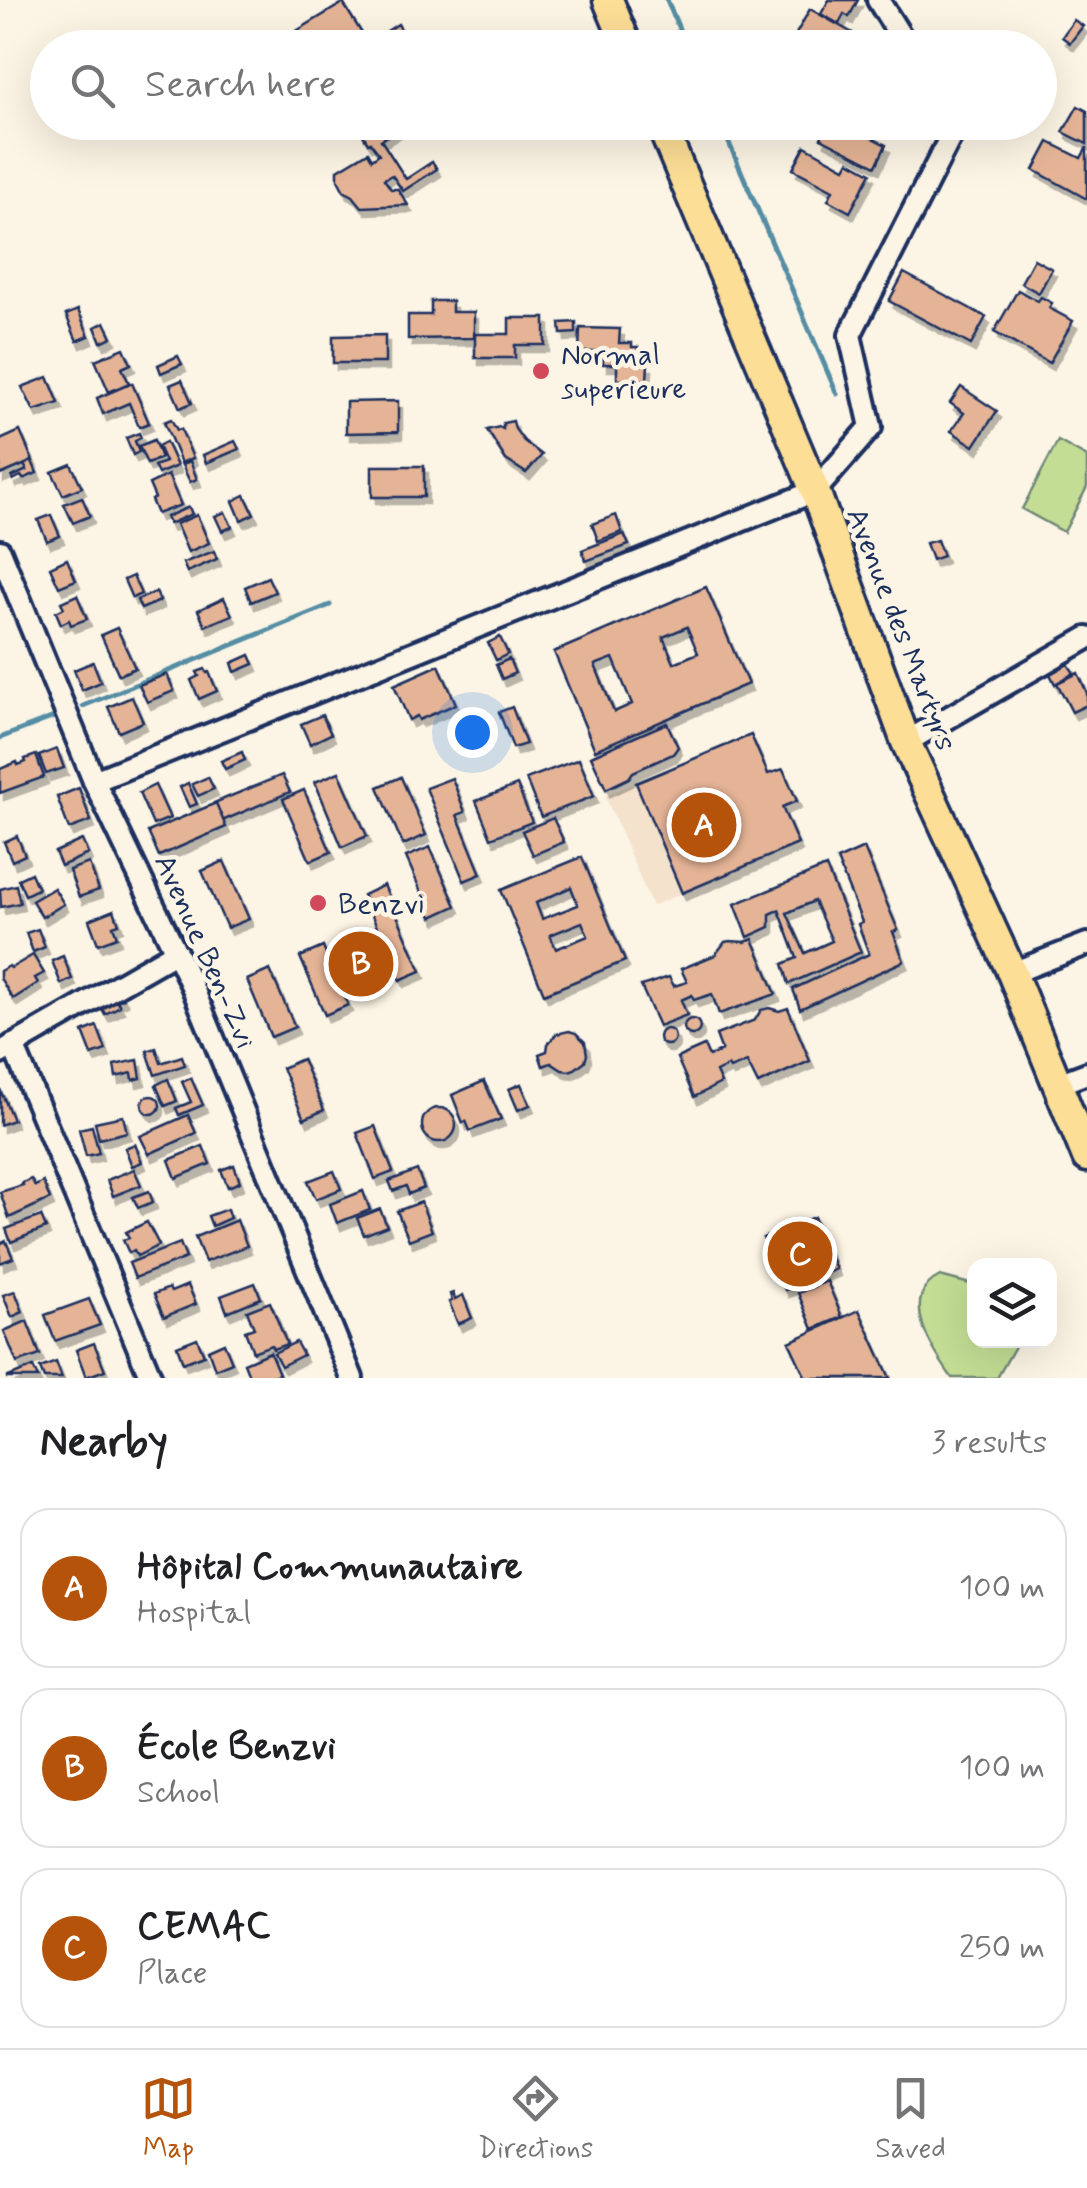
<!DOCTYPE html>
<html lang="en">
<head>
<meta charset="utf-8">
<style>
	:root { --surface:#fff; --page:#f6f6f6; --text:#202124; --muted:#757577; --line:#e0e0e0; --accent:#b45309 }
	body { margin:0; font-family:Mynerve,sans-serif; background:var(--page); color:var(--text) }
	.controls { position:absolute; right:30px; bottom:30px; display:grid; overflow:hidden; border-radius:20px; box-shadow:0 10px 40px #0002 }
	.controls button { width:90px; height:90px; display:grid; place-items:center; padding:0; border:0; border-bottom:2px solid var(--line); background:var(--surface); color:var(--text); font:50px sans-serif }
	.you { position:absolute; left:472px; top:732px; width:35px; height:35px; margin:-25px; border:8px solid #fff; border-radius:50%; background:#1a73e8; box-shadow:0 0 0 15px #1a73e833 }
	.badge { display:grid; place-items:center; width:65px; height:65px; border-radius:50%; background:var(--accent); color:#fff; font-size:32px; font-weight:700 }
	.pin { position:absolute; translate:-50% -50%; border:5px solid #fff; box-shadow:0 2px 10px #0006 }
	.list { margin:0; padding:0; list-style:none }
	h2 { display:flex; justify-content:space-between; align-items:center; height:130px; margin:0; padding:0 40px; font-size:42px }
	h2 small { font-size:32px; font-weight:400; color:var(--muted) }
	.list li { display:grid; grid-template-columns:65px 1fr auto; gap:30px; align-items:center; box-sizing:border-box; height:160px; margin:0 20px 20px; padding:0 20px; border:2px solid var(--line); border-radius:30px }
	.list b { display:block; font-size:38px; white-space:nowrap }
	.list p { margin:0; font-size:32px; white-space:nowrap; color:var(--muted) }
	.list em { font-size:32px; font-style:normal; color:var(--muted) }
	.icon { flex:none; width:55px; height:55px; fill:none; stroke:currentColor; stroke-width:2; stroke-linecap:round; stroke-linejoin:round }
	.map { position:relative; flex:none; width:1087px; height:1378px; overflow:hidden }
	.search { position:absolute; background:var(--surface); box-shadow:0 10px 40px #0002; left:30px; right:30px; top:30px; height:110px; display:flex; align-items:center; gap:25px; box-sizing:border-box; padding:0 35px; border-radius:55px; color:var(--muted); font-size:38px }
	.sheet { height:670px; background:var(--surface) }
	nav { display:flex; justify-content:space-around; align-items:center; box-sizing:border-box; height:140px; border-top:2px solid var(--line); background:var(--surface); font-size:28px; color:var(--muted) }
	nav a { display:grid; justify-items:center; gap:5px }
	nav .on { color:var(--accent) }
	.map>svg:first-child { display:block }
</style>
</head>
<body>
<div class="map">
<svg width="1087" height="1378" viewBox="0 0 1087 1378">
	<defs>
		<filter id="shadow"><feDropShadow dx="4" dy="7" stdDeviation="0" flood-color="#0004"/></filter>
	</defs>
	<rect width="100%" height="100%" fill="#fcf5e5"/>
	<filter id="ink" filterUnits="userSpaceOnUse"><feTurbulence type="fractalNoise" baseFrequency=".01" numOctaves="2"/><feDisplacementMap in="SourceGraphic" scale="20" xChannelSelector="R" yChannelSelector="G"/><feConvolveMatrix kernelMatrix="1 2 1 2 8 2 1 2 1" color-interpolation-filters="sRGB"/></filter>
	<g filter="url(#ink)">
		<g fill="#f5e2cd">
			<path d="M 751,735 L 768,774 L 783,769 L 797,801 L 782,807 L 798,844 L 652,906 L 605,796 Z"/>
			<path d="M 359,926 L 385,993 L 363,1001 L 337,935 Z"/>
		</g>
		<g fill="#c3dd94" stroke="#6f8679" stroke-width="2.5">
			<path d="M 1058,441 L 1087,457 L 1087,487 L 1064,532 L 1022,509 Z"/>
			<path d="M 940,1276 L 974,1285 L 974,1340 L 1018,1341 L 997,1378 L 952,1378 C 933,1351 897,1297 940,1276 Z"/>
		</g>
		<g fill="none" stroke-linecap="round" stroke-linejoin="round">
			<g stroke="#558da4" stroke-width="5">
				<path d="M 667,0 L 687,48"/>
				<path d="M 720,122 L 837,394"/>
				<path d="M 83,706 L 330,605"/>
				<path d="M 0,738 L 59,715"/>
			</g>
		</g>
		<g fill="#e5b496" stroke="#1b2f5e" stroke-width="2.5" fill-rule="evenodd" filter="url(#shadow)">
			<path d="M 829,0 L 858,0 L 849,17 L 844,14 L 839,24 L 821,14 Z"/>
			<path d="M 343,3 L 368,43 L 398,24 L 412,48 L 298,48 L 290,35 Z"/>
			<path d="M 810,9 L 863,39 L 858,48 L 804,48 L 792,41 Z"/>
			<path d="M 1074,20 L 1083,26 L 1070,43 L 1062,37 Z"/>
			<path d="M 1078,106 L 1087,111 L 1087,144 L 1063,132 Z"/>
			<path d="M 355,122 L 410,122 L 381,140 L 406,179 L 432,162 L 437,169 L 403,191 L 392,175 L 384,179 L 391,189 L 398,189 L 408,205 L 362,207 L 353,196 L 344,191 L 338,180 L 338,170 L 368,152 L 372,159 L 379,154 L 370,142 L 368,143 Z"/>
			<path d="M 829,122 L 841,122 L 886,145 L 876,166 L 821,138 Z"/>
			<path d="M 1049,142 L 1081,158 L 1087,147 L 1087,199 L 1034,170 Z"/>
			<path d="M 805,146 L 845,168 L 849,161 L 871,173 L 850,212 L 828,200 L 833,190 L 793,169 Z"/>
			<path d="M 1034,259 L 1052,269 L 1039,293 L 1021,283 Z"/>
			<path d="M 904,273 L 986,317 L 971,345 L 889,301 Z"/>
			<path d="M 1018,290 L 1038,301 L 1041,297 L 1052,303 L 1049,308 L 1073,321 L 1049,363 L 994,332 Z"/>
			<path d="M 431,301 L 452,301 L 452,312 L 474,312 L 474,338 L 408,339 L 408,315 L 431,315 Z"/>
			<path d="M 78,310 L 89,336 L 77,341 L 66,315 Z"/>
			<path d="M 509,318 L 545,318 L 545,345 L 515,345 L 515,358 L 475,358 L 475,334 L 509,334 Z"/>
			<path d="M 105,322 L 112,337 L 101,342 L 95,327 Z"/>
			<path d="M 576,322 L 576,333 L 561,334 L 560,323 Z"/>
			<path d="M 580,328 L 620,329 L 619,343 L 632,343 L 632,347 L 638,347 L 638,355 L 634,355 L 634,358 L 642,359 L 642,364 L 648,364 L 647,380 L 617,380 L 617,364 L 603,364 L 603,352 L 579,352 Z"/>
			<path d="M 385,335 L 385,363 L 333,363 L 333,336 Z"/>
			<path d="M 124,348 L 131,364 L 122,368 L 129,383 L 109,392 L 95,360 Z"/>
			<path d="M 178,356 L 182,364 L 161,373 L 158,365 Z"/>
			<path d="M 48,377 L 59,403 L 34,411 L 22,387 Z"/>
			<path d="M 182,380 L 192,403 L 180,408 L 170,385 Z"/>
			<path d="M 132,383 L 149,423 L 139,427 L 129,403 L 103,414 L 97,398 Z"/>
			<path d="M 961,387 L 997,411 L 974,446 L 951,431 L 964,413 L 950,403 Z"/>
			<path d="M 398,401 L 398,432 L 346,433 L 346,402 Z"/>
			<path d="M 171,419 L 177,430 L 181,429 L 193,458 L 181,463 L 164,422 Z"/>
			<path d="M 513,421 L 515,429 L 524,441 L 542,455 L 526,473 L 506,460 L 487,430 L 499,427 L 503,429 L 503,423 Z"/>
			<path d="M 20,431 L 33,461 L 0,475 L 0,440 Z"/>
			<path d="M 139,433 L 141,438 L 135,441 L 139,452 L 133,455 L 126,438 Z"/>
			<path d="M 154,440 L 161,458 L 147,464 L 139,446 Z"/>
			<path d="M 235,441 L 239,449 L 206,463 L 203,455 Z"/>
			<path d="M 166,442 L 177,466 L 158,474 L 154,466 L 165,462 L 158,446 Z"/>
			<path d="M 32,461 L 37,473 L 23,479 L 21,476 L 13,480 L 12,477 L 27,470 L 24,465 Z"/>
			<path d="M 190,461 L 197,479 L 190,482 L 182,465 Z"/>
			<path d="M 71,464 L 82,487 L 63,495 L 52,472 Z"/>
			<rect x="372" y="466" width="52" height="31"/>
			<path d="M 168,475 L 181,505 L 157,514 L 151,500 L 155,498 L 149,484 Z"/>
			<path d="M 245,495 L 254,514 L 241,520 L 233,501 Z"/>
			<path d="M 82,497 L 90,516 L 73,523 L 64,504 Z"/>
			<path d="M 189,507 L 192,514 L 169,524 L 166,517 Z"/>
			<path d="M 225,512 L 232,527 L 222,531 L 215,516 Z"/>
			<path d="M 51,515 L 60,536 L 47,541 L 38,520 Z"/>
			<path d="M 197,515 L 209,543 L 188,552 L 176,524 Z"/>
			<path d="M 616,515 L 622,532 L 598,541 L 592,524 Z"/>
			<path d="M 624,534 L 629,545 L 586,561 L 582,550 Z"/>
			<path d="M 937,540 L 943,556 L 932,560 L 926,543 Z"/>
			<path d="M 214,551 L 217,559 L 187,572 L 183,563 Z"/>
			<path d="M 67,559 L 76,580 L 59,587 L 50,567 Z"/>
			<path d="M 133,576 L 141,594 L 132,598 L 124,580 Z"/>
			<path d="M 268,577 L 275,592 L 251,602 L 245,587 Z"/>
			<path d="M 706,587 L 748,684 L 595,750 L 554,652 ZM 687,627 L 698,653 L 674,663 L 663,637 ZM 613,658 L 632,704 L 614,712 L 595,665 Z"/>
			<path d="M 156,592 L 160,601 L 141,609 L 137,600 Z"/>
			<path d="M 77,595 L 87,619 L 71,625 L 69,620 L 61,624 L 56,612 L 64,608 L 61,602 Z"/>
			<path d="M 224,598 L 232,615 L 205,626 L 198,610 Z"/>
			<path d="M 117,628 L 135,668 L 119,675 L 101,635 Z"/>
			<path d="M 500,637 L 508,654 L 496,660 L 488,643 Z"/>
			<path d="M 250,655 L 254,664 L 235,672 L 232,663 Z"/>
			<path d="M 509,659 L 515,673 L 502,679 L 496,665 Z"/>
			<path d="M 93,662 L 101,682 L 82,690 L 74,670 Z"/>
			<path d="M 1068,664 L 1074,673 L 1055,684 L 1050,674 Z"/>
			<path d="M 439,665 L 456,704 L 419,720 L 417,716 L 409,720 L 394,685 Z"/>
			<path d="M 205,669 L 207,673 L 209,672 L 217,691 L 199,699 L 191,680 L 199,676 L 197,672 Z"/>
			<path d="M 1078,673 L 1087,693 L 1087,705 L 1072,712 L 1057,683 Z"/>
			<path d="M 167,674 L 174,691 L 147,702 L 139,685 Z"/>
			<path d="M 132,697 L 143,722 L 119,732 L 108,707 Z"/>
			<path d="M 512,707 L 526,744 L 513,748 L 499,712 Z"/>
			<path d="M 322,715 L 331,734 L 310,744 L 301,724 Z"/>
			<path d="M 667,723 L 678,747 L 673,754 L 633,772 L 629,778 L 606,789 L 591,756 Z"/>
			<path d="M 751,735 L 768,774 L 783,769 L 797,801 L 782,807 L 798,844 L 682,893 L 636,783 Z"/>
			<path d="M 57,749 L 64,768 L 46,774 L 39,756 Z"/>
			<path d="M 242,752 L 245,760 L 225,769 L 221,761 Z"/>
			<path d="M 36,755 L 44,777 L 0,793 L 0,769 L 17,762 L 18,765 L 26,762 L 25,759 Z"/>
			<path d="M 579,759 L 594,796 L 541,817 L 526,779 Z"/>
			<path d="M 339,772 L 367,836 L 342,847 L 315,782 Z"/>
			<path d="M 282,775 L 290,792 L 222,821 L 214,803 Z"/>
			<path d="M 208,777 L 214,789 L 198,796 L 192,784 Z"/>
			<path d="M 401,777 L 426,835 L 403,845 L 378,787 Z"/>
			<path d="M 452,778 L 465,812 L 457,815 L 481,874 L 464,881 L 426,788 Z"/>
			<path d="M 188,783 L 197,804 L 189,807 L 180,787 Z"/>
			<path d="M 155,785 L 170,818 L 153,825 L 139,793 Z"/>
			<path d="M 517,785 L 532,822 L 491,838 L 476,801 Z"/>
			<path d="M 79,788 L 91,821 L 69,829 L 57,797 Z"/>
			<path d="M 304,790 L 331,852 L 310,861 L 283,799 Z"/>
			<path d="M 216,803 L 226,827 L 159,856 L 148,832 Z"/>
			<path d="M 553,818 L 564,842 L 533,855 L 522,831 Z"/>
			<path d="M 17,836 L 25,855 L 12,861 L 4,842 Z"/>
			<path d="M 82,840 L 88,854 L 61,866 L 55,852 Z"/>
			<path d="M 430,847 L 456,906 L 432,917 L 406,857 Z"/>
			<path d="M 864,848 L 898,930 L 893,932 L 904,961 L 800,1009 L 793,989 L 869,954 L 858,924 L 862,922 L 837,860 Z"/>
			<path d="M 582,857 L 625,961 L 544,994 L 501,890 ZM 571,887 L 578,905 L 542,919 L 536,903 ZM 582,922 L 588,936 L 556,949 L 550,935 Z"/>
			<path d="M 224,861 L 249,919 L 227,928 L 202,871 Z"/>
			<path d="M 89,863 L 99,890 L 79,897 L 69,870 Z"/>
			<path d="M 826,867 L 861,952 L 789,984 L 783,964 L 797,958 L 779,910 L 770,914 L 770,927 L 748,937 L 735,904 ZM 814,901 L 832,941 L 805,953 L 787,913 Z"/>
			<path d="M 31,873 L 38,889 L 25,895 L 18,879 Z"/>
			<path d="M 16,885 L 20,903 L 1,907 L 0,889 Z"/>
			<path d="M 384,885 L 421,971 L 400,980 L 363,895 Z"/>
			<path d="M 54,888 L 64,904 L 42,917 L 32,901 Z"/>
			<path d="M 114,910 L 119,924 L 113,926 L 117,937 L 98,944 L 89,920 Z"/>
			<path d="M 38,929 L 45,947 L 33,952 L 26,933 Z"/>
			<path d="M 753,939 L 776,994 L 719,1014 L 712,994 L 694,1000 L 692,995 L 681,1000 L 687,1015 L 659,1026 L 641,986 L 669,977 L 674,986 L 687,982 L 681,969 L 715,955 L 725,942 L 730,941 L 745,942 Z"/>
			<path d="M 323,947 L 348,1005 L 325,1015 L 300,957 Z"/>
			<path d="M 33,955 L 44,973 L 35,978 L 38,983 L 13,999 L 0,978 L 0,971 L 9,966 L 11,968 Z"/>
			<path d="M 63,956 L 72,979 L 61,984 L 52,961 Z"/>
			<path d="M 270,970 L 295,1027 L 271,1037 L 247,980 Z"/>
			<path d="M 120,992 L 124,998 L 117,1001 L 120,1006 L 105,1014 L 99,1003 Z"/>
			<path d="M 769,1008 L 779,1011 L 788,1008 L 810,1061 L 758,1084 L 747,1062 L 730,1069 L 728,1066 L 716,1072 L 721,1083 L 694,1097 L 677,1058 L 704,1046 L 709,1056 L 722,1051 L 716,1035 L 755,1020 L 761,1010 Z"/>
			<circle cx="692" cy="1027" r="8"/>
			<path d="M 97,1026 L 106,1050 L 92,1055 L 83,1032 Z"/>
			<circle cx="667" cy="1037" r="8"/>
			<path d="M 569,1031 L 576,1033 L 585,1042 L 587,1055 L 585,1061 L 575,1069 L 569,1071 L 562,1070 L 551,1063 L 543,1066 L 539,1054 L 547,1051 L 548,1044 L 556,1034 Z"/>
			<path d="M 156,1048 L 161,1063 L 182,1056 L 185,1065 L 155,1075 L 147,1051 Z"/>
			<path d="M 302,1059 L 324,1110 L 304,1119 L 282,1068 Z"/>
			<path d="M 138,1060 L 141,1078 L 133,1080 L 132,1073 L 116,1077 L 114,1065 Z"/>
			<path d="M 191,1078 L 203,1105 L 179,1115 L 176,1108 L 191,1102 L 182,1082 Z"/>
			<path d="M 168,1079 L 177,1101 L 165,1106 L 156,1085 Z"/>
			<path d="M 484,1081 L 501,1119 L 470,1131 L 466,1121 L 463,1123 L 452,1095 Z"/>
			<path d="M 521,1084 L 530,1105 L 518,1110 L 509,1089 Z"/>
			<path d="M 0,1089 L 13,1120 L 0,1125 Z"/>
			<circle cx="151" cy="1105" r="9"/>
			<circle cx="439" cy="1125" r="17"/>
			<path d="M 188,1115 L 196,1133 L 149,1154 L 140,1136 Z"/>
			<path d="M 123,1116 L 127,1132 L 99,1139 L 95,1122 Z"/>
			<path d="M 92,1126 L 99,1153 L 86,1156 L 79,1129 Z"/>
			<path d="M 375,1126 L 393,1172 L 375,1179 L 357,1133 Z"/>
			<path d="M 135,1144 L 142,1162 L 132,1166 L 125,1148 Z"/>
			<path d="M 203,1146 L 210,1164 L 176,1178 L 169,1160 Z"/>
			<path d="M 234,1165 L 240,1182 L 228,1187 L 221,1170 Z"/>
			<path d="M 134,1169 L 141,1185 L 113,1196 L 107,1180 Z"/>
			<path d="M 417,1170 L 424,1188 L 409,1194 L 406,1186 L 393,1191 L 389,1181 Z"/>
			<path d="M 334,1171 L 341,1189 L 316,1199 L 308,1181 Z"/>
			<path d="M 31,1179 L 35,1186 L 43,1182 L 50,1199 L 9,1218 L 0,1192 L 23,1185 L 22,1183 Z"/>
			<path d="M 149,1191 L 153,1202 L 138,1208 L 133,1197 Z"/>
			<path d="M 363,1191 L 370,1210 L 337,1223 L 330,1204 Z"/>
			<path d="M 421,1202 L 432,1231 L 409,1240 L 397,1211 Z"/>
			<path d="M 227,1209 L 230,1218 L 212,1226 L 208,1216 Z"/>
			<path d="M 380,1209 L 387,1226 L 364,1235 L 357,1218 Z"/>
			<path d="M 41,1216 L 46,1228 L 11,1242 L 6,1229 Z"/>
			<path d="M 814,1217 L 836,1269 L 785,1290 L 763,1238 Z"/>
			<path d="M 237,1220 L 247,1246 L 205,1262 L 195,1237 Z"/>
			<path d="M 147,1222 L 159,1245 L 137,1256 L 134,1250 L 129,1253 L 123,1240 L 129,1238 L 126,1232 Z"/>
			<path d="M 6,1241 L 13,1258 L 0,1263 L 0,1244 Z"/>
			<path d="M 180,1243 L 186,1258 L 135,1278 L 129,1263 Z"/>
			<path d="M 827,1281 L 842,1317 L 813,1329 L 798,1293 Z"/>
			<path d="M 255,1283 L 261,1298 L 227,1312 L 221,1296 Z"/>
			<path d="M 188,1285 L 196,1304 L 164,1317 L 154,1294 L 169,1288 L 171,1292 Z"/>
			<path d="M 15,1291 L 23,1312 L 12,1317 L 3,1295 Z"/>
			<path d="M 453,1293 L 455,1299 L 463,1295 L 472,1318 L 458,1324 L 449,1302 L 452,1301 L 450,1294 Z"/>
			<path d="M 89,1299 L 100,1325 L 55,1341 L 45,1315 Z"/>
			<path d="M 270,1302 L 287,1344 L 273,1349 L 271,1345 L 253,1352 L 245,1331 L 254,1328 L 247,1311 Z"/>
			<path d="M 859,1310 L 890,1378 L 806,1378 L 789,1342 Z"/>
			<path d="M 27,1321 L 40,1355 L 17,1363 L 4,1331 Z"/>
			<path d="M 197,1338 L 204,1355 L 183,1363 L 177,1346 Z"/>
			<path d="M 296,1342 L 303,1355 L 281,1366 L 274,1353 Z"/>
			<path d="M 94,1343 L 105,1370 L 86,1377 L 76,1350 Z"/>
			<path d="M 224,1343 L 232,1362 L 215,1369 L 208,1350 Z"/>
			<path d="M 270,1352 L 279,1374 L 267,1378 L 250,1378 L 244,1363 Z"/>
			<path d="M 56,1362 L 62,1378 L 44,1378 L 40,1368 Z"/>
			<path d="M 33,1367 L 38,1378 L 6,1378 Z"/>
		</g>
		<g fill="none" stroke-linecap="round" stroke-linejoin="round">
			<g stroke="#1b2f5e" stroke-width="28">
				<g id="minor">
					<path d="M 878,0 L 908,48"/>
					<path d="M 0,551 L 94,781 L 192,986 L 352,1378"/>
					<path d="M 906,742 L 1087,638"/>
					<path d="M 94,781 L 815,491 L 871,427 L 850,335 L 956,126 L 954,122"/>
					<path d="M 1012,973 L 1087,944"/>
					<path d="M 13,1045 L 151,1378"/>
					<path d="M 0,1053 L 176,952"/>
					<path d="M 1058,1084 L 1087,1073"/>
				</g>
			</g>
			<g stroke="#1b2f5e" stroke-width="35">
				<g id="major">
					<path d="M 608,0 L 628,48"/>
					<path d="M 660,122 L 815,491 L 906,742 L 1012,973 L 1087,1157"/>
				</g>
			</g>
			<use href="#minor" stroke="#fcf5e5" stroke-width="20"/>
			<use href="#major" stroke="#fdde96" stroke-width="28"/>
		</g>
	</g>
	<g fill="#d1495b" stroke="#fcf5e5" stroke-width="4">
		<circle cx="541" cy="371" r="10"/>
		<circle cx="318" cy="903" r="10"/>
	</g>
	<g text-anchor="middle" stroke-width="9" stroke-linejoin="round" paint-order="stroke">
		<g font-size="30" fill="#1b2f5e" stroke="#fcf5e5" text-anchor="start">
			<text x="561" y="364">Normal<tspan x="561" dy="34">superieure</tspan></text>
			<text x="338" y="913">Benzvi</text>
		</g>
		<g font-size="30" fill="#1b2f5e" stroke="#fcf5e5">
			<text transform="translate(902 629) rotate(69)" y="10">Avenue des Martyrs</text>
			<text transform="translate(206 951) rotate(66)" y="10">Avenue Ben-Zvi</text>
		</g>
	</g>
</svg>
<div class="controls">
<button><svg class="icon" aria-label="layers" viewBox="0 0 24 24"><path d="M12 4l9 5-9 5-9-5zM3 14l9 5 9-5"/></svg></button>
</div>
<div class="you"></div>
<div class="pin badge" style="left:704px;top:825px">A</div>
<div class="pin badge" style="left:361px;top:964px">B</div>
<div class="pin badge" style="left:800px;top:1254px">C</div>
<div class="search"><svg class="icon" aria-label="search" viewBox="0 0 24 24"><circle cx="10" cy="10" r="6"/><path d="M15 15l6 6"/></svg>Search here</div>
</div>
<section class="sheet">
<h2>Nearby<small>3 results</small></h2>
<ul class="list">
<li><span class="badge">A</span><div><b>Hôpital Communautaire</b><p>Hospital</p></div><em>100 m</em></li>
<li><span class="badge">B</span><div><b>École Benzvi</b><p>School</p></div><em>100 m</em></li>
<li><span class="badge">C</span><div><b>CEMAC</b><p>Place</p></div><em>250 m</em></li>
</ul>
</section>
<nav>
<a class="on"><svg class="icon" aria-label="map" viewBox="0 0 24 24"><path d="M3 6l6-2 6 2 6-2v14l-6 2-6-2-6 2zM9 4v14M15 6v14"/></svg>Map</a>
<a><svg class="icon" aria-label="directions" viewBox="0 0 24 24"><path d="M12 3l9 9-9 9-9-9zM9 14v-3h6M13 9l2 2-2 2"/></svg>Directions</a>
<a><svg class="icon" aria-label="saved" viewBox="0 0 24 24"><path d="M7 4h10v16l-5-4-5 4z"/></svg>Saved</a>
</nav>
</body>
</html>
